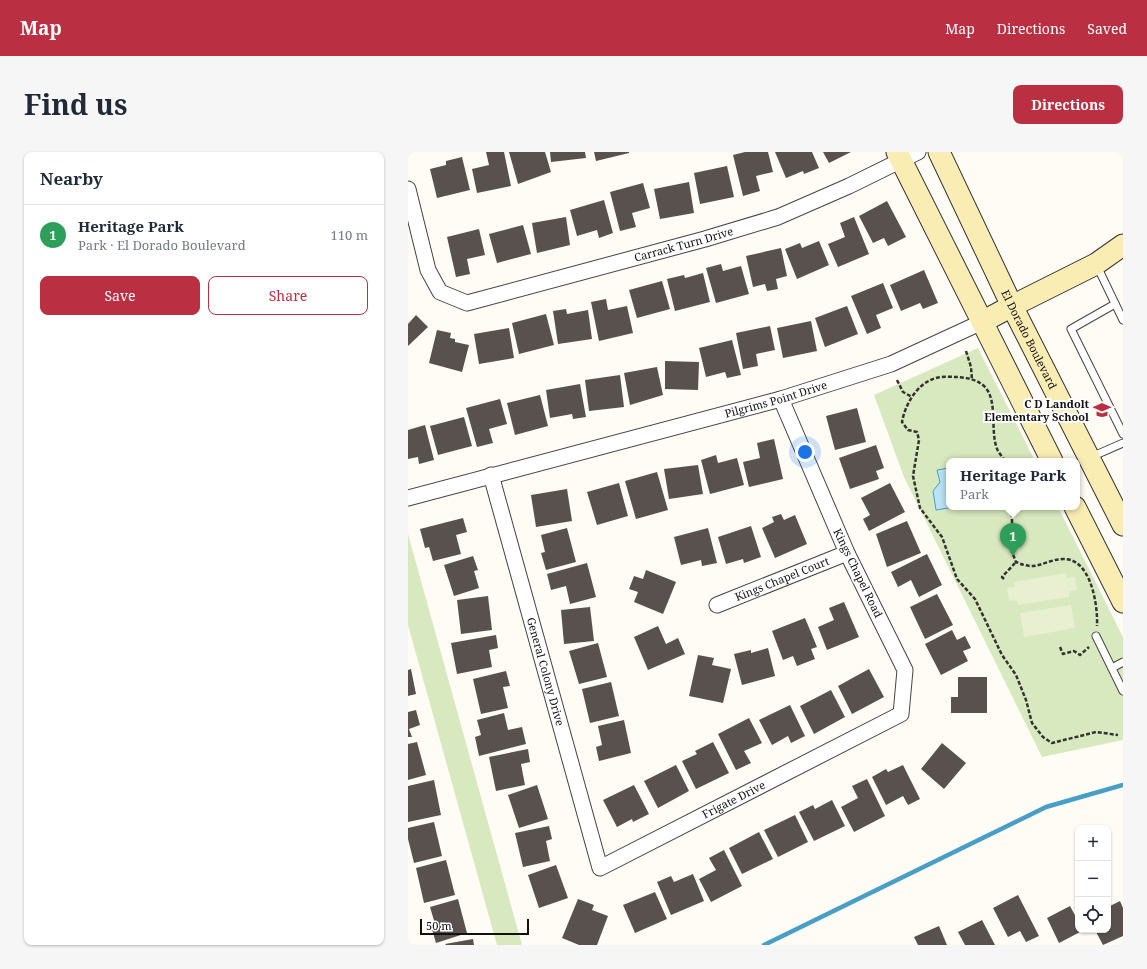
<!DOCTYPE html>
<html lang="en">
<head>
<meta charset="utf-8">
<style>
	:root { --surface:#fff; --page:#f6f6f7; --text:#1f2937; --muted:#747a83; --line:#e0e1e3; --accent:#ba3042 }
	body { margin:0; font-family:"Noto Serif",serif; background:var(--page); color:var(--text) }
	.controls { position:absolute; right:12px; bottom:12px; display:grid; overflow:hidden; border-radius:8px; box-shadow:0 1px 3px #0004 }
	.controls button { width:36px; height:36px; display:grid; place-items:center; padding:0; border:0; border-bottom:1px solid var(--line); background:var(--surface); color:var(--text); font:20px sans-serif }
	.scale { position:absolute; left:12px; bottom:10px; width:109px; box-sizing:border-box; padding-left:4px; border:2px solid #111; border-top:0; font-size:11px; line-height:14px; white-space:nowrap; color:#111; -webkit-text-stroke:3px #fff; paint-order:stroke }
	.you { position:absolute; left:397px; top:300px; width:14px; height:14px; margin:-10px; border:3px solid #fff; border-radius:50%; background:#1a73e8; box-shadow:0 0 0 6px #1a73e833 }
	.badge { display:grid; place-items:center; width:26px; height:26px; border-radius:50%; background:var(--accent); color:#fff; font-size:13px; font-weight:700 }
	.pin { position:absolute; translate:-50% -33px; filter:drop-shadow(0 1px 2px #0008) }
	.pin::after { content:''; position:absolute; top:21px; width:14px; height:12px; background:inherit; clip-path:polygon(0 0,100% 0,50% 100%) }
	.popup { position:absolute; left:538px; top:306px; width:134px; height:52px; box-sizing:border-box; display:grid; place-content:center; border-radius:8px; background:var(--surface); filter:drop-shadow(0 1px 3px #0005); font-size:13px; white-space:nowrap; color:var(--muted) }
	.popup b { font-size:15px; color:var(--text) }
	.popup::after { content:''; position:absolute; left:50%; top:100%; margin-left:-8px; border:8px solid transparent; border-top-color:var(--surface) }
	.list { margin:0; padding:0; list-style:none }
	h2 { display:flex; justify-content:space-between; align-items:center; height:52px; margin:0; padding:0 16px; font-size:17px }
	h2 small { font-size:13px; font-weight:400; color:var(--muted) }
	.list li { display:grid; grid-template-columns:26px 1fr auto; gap:12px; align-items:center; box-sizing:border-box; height:60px; padding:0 16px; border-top:1px solid var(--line) }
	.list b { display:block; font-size:15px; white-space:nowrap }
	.list p { margin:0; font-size:13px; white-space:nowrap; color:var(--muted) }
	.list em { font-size:13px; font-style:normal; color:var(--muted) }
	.actions { display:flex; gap:8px; padding:12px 16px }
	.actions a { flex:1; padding:9px 0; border:1px solid var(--accent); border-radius:8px; text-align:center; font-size:14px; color:var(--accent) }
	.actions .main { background:var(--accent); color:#fff }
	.icon { flex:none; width:22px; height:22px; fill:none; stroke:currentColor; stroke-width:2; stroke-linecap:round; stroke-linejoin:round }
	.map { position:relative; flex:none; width:715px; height:793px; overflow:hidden; border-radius:8px }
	header { display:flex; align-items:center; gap:24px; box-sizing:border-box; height:56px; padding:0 20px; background:var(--accent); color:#fff }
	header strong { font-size:19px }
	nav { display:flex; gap:22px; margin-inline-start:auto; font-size:14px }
	.intro { display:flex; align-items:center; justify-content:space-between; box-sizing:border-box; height:96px; padding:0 24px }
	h1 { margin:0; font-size:28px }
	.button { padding:10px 18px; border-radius:8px; background:var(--accent); color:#fff; font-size:14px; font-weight:700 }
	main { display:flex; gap:24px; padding:0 24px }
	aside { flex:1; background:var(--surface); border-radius:8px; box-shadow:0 1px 3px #0004 }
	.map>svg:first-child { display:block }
</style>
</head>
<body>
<header>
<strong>Map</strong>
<nav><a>Map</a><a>Directions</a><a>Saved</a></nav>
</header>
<div class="intro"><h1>Find us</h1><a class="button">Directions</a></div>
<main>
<aside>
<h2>Nearby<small></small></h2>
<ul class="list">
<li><span class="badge" style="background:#2e9e5b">1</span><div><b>Heritage Park</b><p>Park · El Dorado Boulevard</p></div><em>110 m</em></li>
</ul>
<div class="actions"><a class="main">Save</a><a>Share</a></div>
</aside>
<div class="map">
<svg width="715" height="793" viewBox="0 0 715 793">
	<rect width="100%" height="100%" fill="#fefcf5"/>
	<g fill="#d8e8bf">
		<path d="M 570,196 L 627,309 L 541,309 L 541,355 L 650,355 L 715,485 L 715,588 L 634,605 L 496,325 L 466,243 Z"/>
		<path d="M 0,382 L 114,793 L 89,793 L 0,473 Z"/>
	</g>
	<g fill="#e8f0d1">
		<path d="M 658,421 L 659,426 L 667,425 L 669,438 L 661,439 L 661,445 L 610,453 L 609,448 L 601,449 L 599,436 L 607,435 L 606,430 Z"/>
		<path d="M 663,453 L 667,476 L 616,485 L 612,461 Z"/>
	</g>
	<path fill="#bce3f3" stroke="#489ec6" d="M 541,316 L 541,355 L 547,355 L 528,358 L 525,339 L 532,330 L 529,318 Z"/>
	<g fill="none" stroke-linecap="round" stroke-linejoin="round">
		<path stroke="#489ec6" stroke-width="4.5" d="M 356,793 L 638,655 L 715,633"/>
	</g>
	<g fill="#59514e">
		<path d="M 78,0 L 96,0 L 103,34 L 69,41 L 64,17 L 81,13 Z"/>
		<path d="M 101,0 L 137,0 L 143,20 L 110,32 Z"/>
		<path d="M 142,0 L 177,0 L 178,6 L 143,10 Z"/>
		<path d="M 186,0 L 221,0 L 221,1 L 188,9 Z"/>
		<path d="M 337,0 L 360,0 L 365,20 L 348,24 L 352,39 L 335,44 L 325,3 Z"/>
		<path d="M 367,0 L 404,0 L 411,16 L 396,22 L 395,19 L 378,26 Z"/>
		<path d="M 415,0 L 443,0 L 421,11 Z"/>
		<path d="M 54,5 L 62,38 L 29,46 L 22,17 L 38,13 L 38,9 Z"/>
		<path d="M 319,14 L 326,45 L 292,52 L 286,21 Z"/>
		<path d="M 281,30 L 286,61 L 252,67 L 246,37 Z"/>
		<path d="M 235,31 L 242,56 L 224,61 L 228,75 L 212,79 L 202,40 Z"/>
		<path d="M 196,48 L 205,81 L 191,86 L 189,78 L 169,84 L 162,58 Z"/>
		<path d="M 479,49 L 498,85 L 480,94 L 476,86 L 465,91 L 451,64 Z"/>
		<path d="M 158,65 L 162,93 L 129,101 L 124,71 Z"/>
		<path d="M 446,65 L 461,102 L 430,115 L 420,92 L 437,85 L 432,71 Z"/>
		<path d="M 115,73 L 123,102 L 89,111 L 81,82 Z"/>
		<path d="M 71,77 L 77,103 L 59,107 L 62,122 L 48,125 L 39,85 Z"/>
		<path d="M 411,89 L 421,113 L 389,127 L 377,97 L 392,91 L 394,96 Z"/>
		<path d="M 373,96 L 379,124 L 368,127 L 370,137 L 359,139 L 357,132 L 345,135 L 338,104 Z"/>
		<path d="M 313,112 L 315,119 L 333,114 L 341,142 L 308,151 L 298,116 Z"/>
		<path d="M 516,118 L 530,151 L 515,157 L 512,151 L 493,159 L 482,133 Z"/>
		<path d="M 295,121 L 302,150 L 267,159 L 259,127 L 276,123 L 277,126 Z"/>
		<path d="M 254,129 L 262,157 L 229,166 L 221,138 Z"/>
		<path d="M 475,131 L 485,156 L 468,163 L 473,176 L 459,182 L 443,144 Z"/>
		<path d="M 198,147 L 200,158 L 219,154 L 225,181 L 191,189 L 183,150 Z"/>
		<path d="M 439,154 L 450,182 L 417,195 L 407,166 Z"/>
		<path d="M 158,157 L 159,162 L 180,158 L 184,187 L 150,192 L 145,159 Z"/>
		<path d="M 138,162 L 146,193 L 111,202 L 104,171 Z"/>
		<path d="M 8,163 L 20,175 L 0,194 L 0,172 Z"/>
		<path d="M 403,169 L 409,199 L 375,206 L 369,176 Z"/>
		<path d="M 362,174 L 367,198 L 348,202 L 350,214 L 335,217 L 328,181 Z"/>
		<path d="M 101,176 L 106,206 L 71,212 L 66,182 Z"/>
		<path d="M 29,178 L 43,181 L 42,186 L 47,187 L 47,190 L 61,193 L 54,220 L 21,211 Z"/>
		<path d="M 324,188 L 333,223 L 319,226 L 317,220 L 298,225 L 291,196 Z"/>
		<path d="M 257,209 L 291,210 L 290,238 L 257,237 Z"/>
		<path d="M 249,215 L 255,243 L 222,253 L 216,221 Z"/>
		<path d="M 212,223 L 216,255 L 181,259 L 177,228 Z"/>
		<path d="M 172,232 L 178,265 L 165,267 L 164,262 L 142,266 L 138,238 Z"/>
		<path d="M 132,243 L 140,274 L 107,283 L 99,251 Z"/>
		<path d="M 92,247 L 99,272 L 81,277 L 85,291 L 69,295 L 58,256 Z"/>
		<path d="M 449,256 L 458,290 L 427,298 L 418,264 Z"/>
		<path d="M 56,265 L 64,294 L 30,303 L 22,274 Z"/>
		<path d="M 17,273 L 26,308 L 11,312 L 10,305 L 0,307 L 0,278 Z"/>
		<path d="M 366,287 L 375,327 L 341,335 L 335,310 L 352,306 L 349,291 Z"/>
		<path d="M 468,293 L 476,316 L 468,319 L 471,327 L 442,337 L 431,306 Z"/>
		<path d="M 308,303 L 310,311 L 329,306 L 336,333 L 302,342 L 293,308 Z"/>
		<path d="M 290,313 L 295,342 L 261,347 L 256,317 Z"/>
		<path d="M 249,320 L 260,358 L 228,367 L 217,329 Z"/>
		<path d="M 211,331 L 220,364 L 189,373 L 179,340 Z"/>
		<path d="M 482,331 L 497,360 L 461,379 L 455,367 L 462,363 L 453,346 Z"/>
		<path d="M 159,337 L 164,369 L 128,375 L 123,343 Z"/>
		<path d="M 373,362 L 376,368 L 387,363 L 399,392 L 367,406 L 354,376 L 366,370 L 364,365 Z"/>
		<path d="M 55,366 L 59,380 L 48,383 L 53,402 L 25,409 L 21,395 L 17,396 L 12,377 Z"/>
		<path d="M 499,369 L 513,401 L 479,415 L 468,382 Z"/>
		<path d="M 343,374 L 353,405 L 336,411 L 335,407 L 318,412 L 310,385 Z"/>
		<path d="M 159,376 L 168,410 L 138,418 L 133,401 L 137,400 L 133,383 Z"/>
		<path d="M 300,376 L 309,411 L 294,414 L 293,408 L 273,413 L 266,385 Z"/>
		<path d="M 519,402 L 534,433 L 511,445 L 503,428 L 490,435 L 483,420 Z"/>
		<path d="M 65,404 L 70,418 L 66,419 L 71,436 L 46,444 L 36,413 Z"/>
		<path d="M 179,411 L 188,445 L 162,452 L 158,434 L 143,438 L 139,422 Z"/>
		<path d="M 238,418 L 268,430 L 255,462 L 226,450 L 230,440 L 221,437 L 226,424 L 235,427 Z"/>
		<path d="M 529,442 L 545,473 L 517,487 L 502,455 Z"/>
		<path d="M 80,444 L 84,478 L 53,482 L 49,448 Z"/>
		<path d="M 436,450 L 451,485 L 419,498 L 410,475 L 426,468 L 421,456 Z"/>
		<path d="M 182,455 L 186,489 L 156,492 L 153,458 Z"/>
		<path d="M 397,466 L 409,495 L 403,497 L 407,507 L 389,514 L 385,504 L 375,508 L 364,479 Z"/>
		<path d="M 250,474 L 258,492 L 270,486 L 277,502 L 240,518 L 226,485 Z"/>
		<path d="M 544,478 L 549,488 L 557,484 L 563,496 L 555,499 L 560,509 L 533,523 L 517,492 Z"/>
		<path d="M 88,483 L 90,496 L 81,498 L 84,515 L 49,522 L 43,491 Z"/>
		<path d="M 190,491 L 199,525 L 171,532 L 161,499 Z"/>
		<path d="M 360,496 L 367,524 L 334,533 L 326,502 L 343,498 L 343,501 Z"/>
		<path d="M 290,503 L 306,506 L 304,513 L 323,517 L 315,551 L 281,544 Z"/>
		<path d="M 3,517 L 8,542 L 0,544 L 0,518 Z"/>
		<path d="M 461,517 L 476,545 L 444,562 L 430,534 Z"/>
		<path d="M 98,519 L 102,534 L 95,535 L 100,556 L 73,562 L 65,527 Z"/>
		<path d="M 550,525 L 579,525 L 579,561 L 543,561 L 543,545 L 550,545 Z"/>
		<path d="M 203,530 L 211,564 L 182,571 L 174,537 Z"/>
		<path d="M 423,538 L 437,565 L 406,582 L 392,554 Z"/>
		<path d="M 382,553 L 397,584 L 383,591 L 380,584 L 364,593 L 351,568 Z"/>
		<path d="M 8,558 L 12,573 L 1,577 L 4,585 L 0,585 L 0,560 Z"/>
		<path d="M 96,561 L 100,578 L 114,575 L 118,592 L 71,604 L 67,585 L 73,583 L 69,568 Z"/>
		<path d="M 341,566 L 354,591 L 336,599 L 343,611 L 328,618 L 310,582 Z"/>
		<path d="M 216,568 L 223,601 L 191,609 L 188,595 L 194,593 L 190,574 Z"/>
		<path d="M 9,590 L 18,623 L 0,628 L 0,592 Z"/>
		<path d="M 305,590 L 321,621 L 288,637 L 274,609 L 289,602 L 287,599 Z"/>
		<path d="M 534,591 L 558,611 L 536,637 L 513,617 Z"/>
		<path d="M 120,597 L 122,610 L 113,612 L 117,633 L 88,639 L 81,605 Z"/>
		<path d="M 268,613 L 281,639 L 250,656 L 236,629 Z"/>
		<path d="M 495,613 L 512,647 L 500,653 L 495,644 L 478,653 L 464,625 L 478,617 L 480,620 Z"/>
		<path d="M 459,627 L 477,664 L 446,680 L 433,655 L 450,646 L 444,634 Z"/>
		<path d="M 26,628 L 33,663 L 0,670 L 0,634 Z"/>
		<path d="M 129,633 L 140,667 L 111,676 L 100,643 Z"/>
		<path d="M 226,633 L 241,662 L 225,670 L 224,667 L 209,675 L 195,648 Z"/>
		<path d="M 424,648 L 437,674 L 406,689 L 391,660 L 405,653 L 407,657 Z"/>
		<path d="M 387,663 L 400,690 L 370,705 L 356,678 Z"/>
		<path d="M 26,670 L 34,704 L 6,711 L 0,687 L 0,676 Z"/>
		<path d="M 141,674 L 144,687 L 138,689 L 142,709 L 115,715 L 107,681 Z"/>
		<path d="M 351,680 L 365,707 L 334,722 L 321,696 Z"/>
		<path d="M 316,698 L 334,734 L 303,750 L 291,727 L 308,718 L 301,706 Z"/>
		<path d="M 38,708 L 47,743 L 16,751 L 8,716 Z"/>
		<path d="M 148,713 L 160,746 L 131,756 L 120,723 Z"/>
		<path d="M 285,722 L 296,749 L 263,763 L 249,730 L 263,724 L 266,730 Z"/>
		<path d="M 247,740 L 259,767 L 227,781 L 215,753 Z"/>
		<path d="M 610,743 L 631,784 L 618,790 L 612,779 L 600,785 L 585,756 Z"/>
		<path d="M 50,747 L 59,781 L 28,791 L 23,774 L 27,772 L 22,755 Z"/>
		<path d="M 170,747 L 186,753 L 184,758 L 200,764 L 189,793 L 171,793 L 154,786 Z"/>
		<path d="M 712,749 L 715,756 L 715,784 L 695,793 L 687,778 L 700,778 L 700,755 Z"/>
		<path d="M 662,754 L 670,769 L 670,778 L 676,778 L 651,791 L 639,766 Z"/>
		<path d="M 574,768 L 587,793 L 557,793 L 550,780 Z"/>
		<path d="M 531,774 L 539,793 L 510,793 L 506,785 Z"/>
		<path d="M 65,787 L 66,793 L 38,793 L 37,792 Z"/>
	</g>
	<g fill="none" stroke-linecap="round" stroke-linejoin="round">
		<g stroke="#444" stroke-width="9">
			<g id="lane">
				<path d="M 689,114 L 715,168"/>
				<path d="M 707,152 L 663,177 L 715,282"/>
				<path d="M 683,305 L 715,291"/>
				<path d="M 688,484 L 715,539"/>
				<path d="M 704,516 L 715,510"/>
			</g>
		</g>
		<g stroke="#444" stroke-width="17">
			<g id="street">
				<path id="s1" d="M 0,37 L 20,118 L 32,140 L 59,151 L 297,87 L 370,65 L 441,34 L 510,0"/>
				<path id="s2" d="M 83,323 L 192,716 L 493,562 L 497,518 L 439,401 L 373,247"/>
				<path id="s3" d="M 0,346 L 373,247 L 483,212 L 574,170"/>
				<path id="s4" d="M 309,453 L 439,401"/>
			</g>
		</g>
		<g stroke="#333" stroke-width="23">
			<g id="secondary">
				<path d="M 489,0 L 644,309"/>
				<path id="s5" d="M 531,0 L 604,154 L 715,373"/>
				<path d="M 574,170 L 604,154 L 688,112 L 715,93"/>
				<path d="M 667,355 L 715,450"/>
			</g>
		</g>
		<g stroke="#333" stroke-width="2.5" stroke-dasharray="4 2" stroke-linecap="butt">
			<path d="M 558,199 L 563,215 L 564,228"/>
			<path d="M 489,228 L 495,240 L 504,245"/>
			<path d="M 597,309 C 595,306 592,302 590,299 C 581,281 591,248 576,234 C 568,227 559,226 550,225 C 543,225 535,224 528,226 C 509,231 497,253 494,270 L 500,278 L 509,280 L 511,288 L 505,324 L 512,356 L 534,385 L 549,427 L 567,447 L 594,503 L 608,523 L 618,548 L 624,571 L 635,585 L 644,591 L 688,580 L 710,583"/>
			<path d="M 604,355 L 604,400 L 608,410 C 630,420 635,408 655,407 C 683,406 690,453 689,474"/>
			<path d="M 596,427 L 594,425 L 608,410"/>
			<path d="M 652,495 L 655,502 L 666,499 L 672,503 L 681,495"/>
		</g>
		<use href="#lane" stroke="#fff" stroke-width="7"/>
		<use href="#street" stroke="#fff" stroke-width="15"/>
		<use href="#secondary" stroke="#faedb4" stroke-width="21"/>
	</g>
	<defs>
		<g id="school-bare" transform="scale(1.38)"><path d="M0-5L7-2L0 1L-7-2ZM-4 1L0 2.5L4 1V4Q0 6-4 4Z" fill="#ba3042" stroke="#fff" stroke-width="2.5" paint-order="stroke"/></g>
	</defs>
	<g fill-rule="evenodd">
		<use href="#school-bare" x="694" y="258"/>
	</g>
	<g text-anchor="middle" stroke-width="4" stroke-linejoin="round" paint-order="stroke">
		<g font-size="11" fill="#111" stroke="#fff">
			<text dy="4" stroke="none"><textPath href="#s1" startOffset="362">Carrack Turn Drive</textPath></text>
			<text dy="4" stroke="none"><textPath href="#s5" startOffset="208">El Dorado Boulevard</textPath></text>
			<text dy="4" stroke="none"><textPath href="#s3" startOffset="381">Pilgrims Point Drive</textPath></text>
			<text transform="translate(450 421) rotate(64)" y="4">Kings Chapel Road</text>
			<text dy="4" stroke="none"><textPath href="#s4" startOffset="70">Kings Chapel Court</textPath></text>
			<text dy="4" stroke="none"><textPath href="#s2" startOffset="204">General Colony Drive</textPath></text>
			<text dy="4" stroke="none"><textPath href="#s2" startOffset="558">Frigate Drive</textPath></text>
		</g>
		<g font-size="11" font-weight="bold" fill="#111" stroke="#fff" text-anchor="end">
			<text x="681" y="256">C D Landolt<tspan x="681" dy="13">Elementary School</tspan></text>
		</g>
	</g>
</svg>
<div class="controls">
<button>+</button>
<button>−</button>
<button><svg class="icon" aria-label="locate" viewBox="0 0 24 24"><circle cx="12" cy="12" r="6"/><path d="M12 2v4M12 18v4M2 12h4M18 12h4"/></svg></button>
</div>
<div class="scale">50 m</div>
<div class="you"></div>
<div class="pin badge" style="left:605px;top:404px;background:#2e9e5b">1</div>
<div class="popup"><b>Heritage Park</b>Park</div>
</div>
</main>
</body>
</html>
